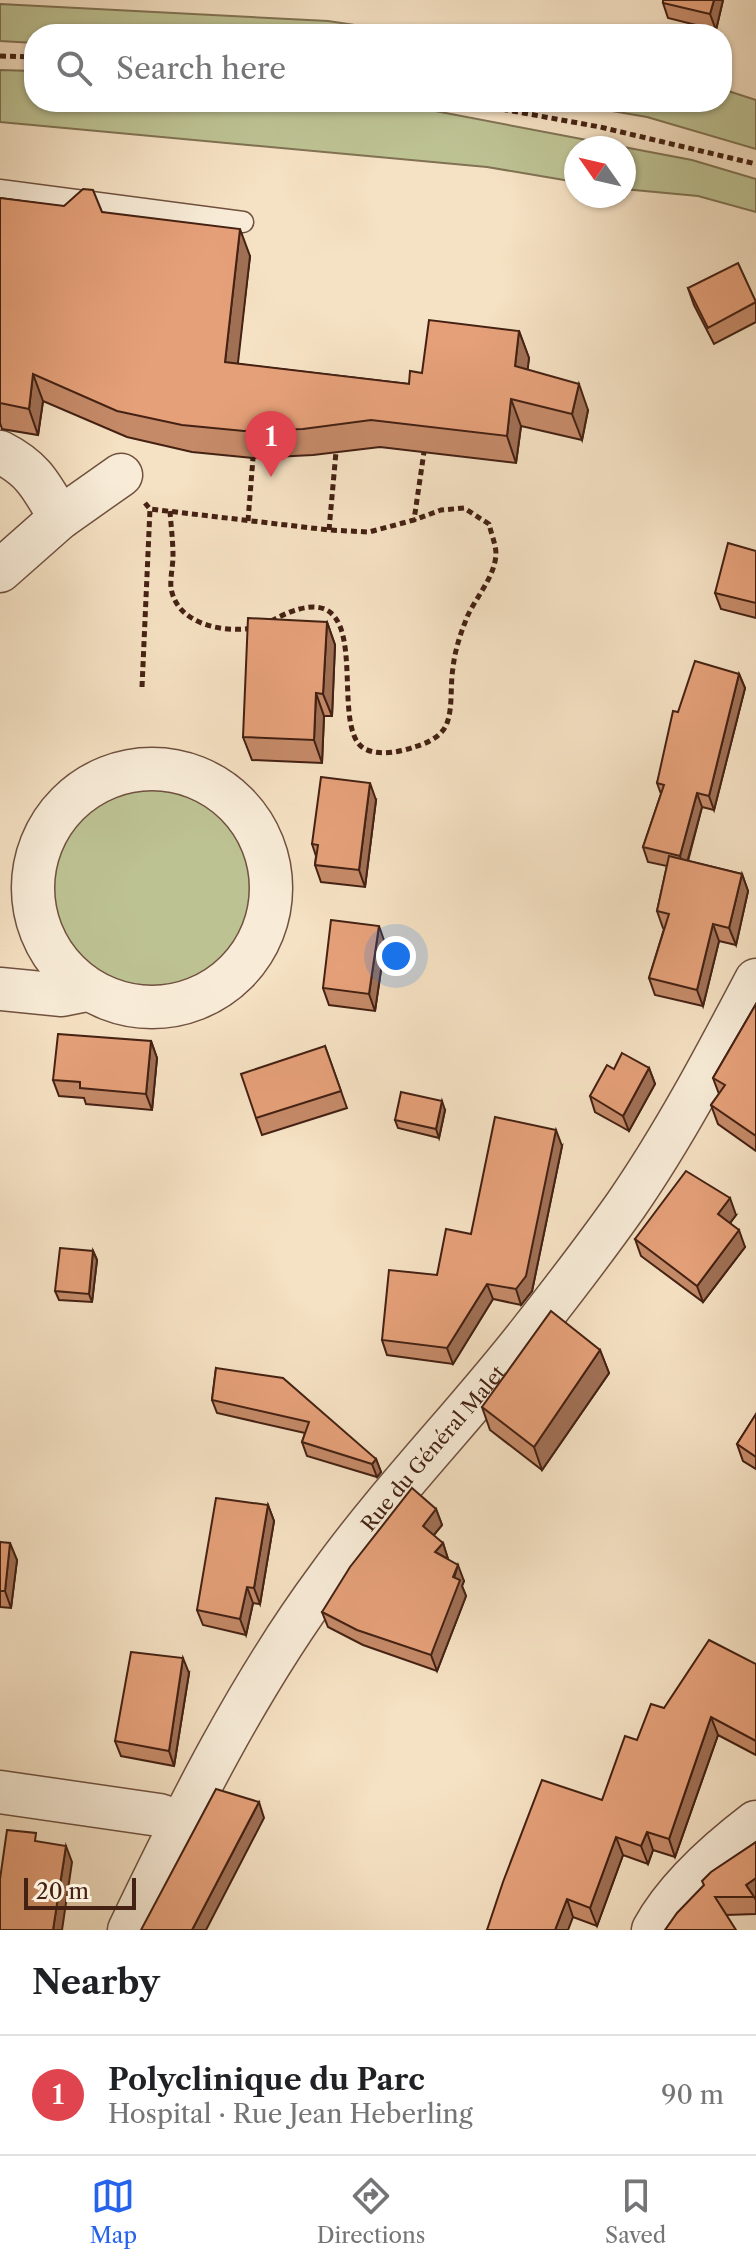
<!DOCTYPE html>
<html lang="en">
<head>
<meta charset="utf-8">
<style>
	:root { --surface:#fff; --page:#f2f2f2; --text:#202124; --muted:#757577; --line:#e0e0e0; --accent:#2563eb }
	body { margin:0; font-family:"Libre Caslon Text",serif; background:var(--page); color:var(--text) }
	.compass { position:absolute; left:564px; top:136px; width:72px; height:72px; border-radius:50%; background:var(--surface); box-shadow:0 2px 6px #0004; rotate:304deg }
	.scale { position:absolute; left:24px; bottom:20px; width:112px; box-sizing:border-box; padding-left:8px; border:4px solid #442113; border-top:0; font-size:22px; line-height:28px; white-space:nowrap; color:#442113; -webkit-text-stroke:6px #f8ecd8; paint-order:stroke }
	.you { position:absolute; left:396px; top:956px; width:28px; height:28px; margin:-20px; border:6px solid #fff; border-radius:50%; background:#1a73e8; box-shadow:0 0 0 12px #1a73e833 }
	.badge { display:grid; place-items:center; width:52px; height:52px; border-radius:50%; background:var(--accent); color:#fff; font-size:26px; font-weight:700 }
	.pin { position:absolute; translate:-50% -66px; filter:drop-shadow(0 2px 4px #0008) }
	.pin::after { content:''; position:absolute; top:42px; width:28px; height:24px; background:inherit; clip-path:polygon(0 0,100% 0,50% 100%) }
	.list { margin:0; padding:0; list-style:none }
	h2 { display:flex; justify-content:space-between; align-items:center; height:104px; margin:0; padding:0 32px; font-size:34px }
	h2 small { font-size:26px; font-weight:400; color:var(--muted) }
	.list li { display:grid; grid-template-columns:52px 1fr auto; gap:24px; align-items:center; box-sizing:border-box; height:120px; padding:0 32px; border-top:2px solid var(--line) }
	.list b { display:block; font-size:30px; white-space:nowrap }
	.list p { margin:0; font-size:26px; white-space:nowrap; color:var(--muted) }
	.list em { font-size:26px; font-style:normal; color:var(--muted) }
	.icon { flex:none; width:44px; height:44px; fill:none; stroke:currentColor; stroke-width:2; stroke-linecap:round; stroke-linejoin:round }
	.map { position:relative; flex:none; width:756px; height:1930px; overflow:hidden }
	.search { position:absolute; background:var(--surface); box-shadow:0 2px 6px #0004; left:24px; right:24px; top:24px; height:88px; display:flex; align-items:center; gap:20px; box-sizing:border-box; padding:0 28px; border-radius:32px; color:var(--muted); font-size:30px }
	.sheet { height:224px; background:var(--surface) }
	nav { display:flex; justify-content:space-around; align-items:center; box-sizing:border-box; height:112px; border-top:2px solid var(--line); background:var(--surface); font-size:22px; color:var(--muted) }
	nav a { display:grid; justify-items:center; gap:4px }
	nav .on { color:var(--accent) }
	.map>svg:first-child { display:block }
</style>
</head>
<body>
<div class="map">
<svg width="756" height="1930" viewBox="0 0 756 1930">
	<rect width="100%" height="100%" fill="#f5e1c3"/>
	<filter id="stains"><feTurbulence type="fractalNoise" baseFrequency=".0025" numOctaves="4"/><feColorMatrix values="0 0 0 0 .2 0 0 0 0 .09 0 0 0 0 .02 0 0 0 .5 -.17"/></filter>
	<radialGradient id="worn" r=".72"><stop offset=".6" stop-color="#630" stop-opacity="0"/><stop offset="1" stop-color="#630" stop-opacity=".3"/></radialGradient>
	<g fill="#bdc293" stroke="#807253" stroke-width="2">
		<path d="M 0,4 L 328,21 L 415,34 L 34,34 L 34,43 L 0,41 Z"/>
		<path d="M 0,70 L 34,71 L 34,102 L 388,102 L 692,160 L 756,179 L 756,212 L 698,196 L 624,189 L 624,148 L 576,148 L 576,182 L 487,167 L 0,122 Z"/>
		<path d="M 722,89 L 756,100 L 756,149 L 647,117 L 560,102 L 722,102 Z"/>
		<circle cx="152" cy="888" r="119"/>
	</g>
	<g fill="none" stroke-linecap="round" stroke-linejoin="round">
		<g stroke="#70513f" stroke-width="23">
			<path id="service" d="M 0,190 L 243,222"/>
		</g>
		<g stroke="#70513f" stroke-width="45">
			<g id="minor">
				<path d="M 0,452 C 35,470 41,486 60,518"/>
				<path d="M 0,571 L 60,518 L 121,475"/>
				<circle cx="152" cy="888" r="119"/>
				<path d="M 0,989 L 62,995 L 87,990"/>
				<path d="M 0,1792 L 159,1815 L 181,1822"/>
				<path id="s1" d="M 129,1930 C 187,1809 248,1686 328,1578 C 389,1493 463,1418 528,1335 C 561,1293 595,1249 626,1205 C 675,1134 716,1056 756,980"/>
			</g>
		</g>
		<g stroke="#70513f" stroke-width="47">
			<path id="tertiary" d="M 654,1930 C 677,1888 718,1852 756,1823"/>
		</g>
		<g stroke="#442113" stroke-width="5" stroke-dasharray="6 4" stroke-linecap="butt">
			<path d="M 0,56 L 34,57"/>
			<path d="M 463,102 L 600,127 L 756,164"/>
			<path d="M 145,503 L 150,509 L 329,530 L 369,532 L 414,520 L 424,452"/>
			<path d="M 170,511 C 171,526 173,541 173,556 C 173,566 170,578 171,588 C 177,625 224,633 254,628"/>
			<path d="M 248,521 L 253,458"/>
			<path d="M 329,530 L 336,452"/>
			<path d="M 271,621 C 387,558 323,727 365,749 C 379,756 400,752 414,747 C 426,744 443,736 447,723 C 453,707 450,685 453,668 C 455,649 461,632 468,615 C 477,596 495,576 496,554 C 496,545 491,533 489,524 L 464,508 L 441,510 L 414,520"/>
			<path d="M 142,687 L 150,509"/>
		</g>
		<use href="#service" stroke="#f8ecd8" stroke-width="20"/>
		<use href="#minor" stroke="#f8ecd8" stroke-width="42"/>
		<use href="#tertiary" stroke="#f8ecd8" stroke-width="44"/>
	</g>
	<g fill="#c58a68" stroke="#442113" stroke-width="2">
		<path d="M 723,0 L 716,30 L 668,18 L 663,3 Z"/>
		<path d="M 0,198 L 102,212 L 250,256 L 237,364 L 409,384 L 422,373 L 519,331 L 529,358 L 527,370 L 588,410 L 582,440 L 521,426 L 516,463 L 380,447 L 313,455 L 253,458 L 192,452 L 127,437 L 43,401 L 38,435 L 2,429 L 0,423 Z"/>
		<path d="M 688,288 L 756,302 L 756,322 L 714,344 L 694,305 Z"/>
		<path d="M 756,551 L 756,618 L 721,609 L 715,593 Z"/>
		<path d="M 327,622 L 335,645 L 332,716 L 324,716 L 322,763 L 252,760 L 243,737 Z"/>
		<path d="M 739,674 L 745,688 L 714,810 L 702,807 L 688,861 L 742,874 L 748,891 L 736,945 L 719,941 L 703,1006 L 655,995 L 649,978 L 664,929 L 663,928 L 657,911 L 667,866 L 648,862 L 643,847 L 661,794 L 657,783 L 678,712 Z"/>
		<path d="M 376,800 L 365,887 L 321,882 L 315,865 L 316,856 L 312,844 Z"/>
		<path d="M 385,943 L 375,1011 L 329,1005 L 323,988 Z"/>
		<path d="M 756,1004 L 756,1151 L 718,1124 L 711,1105 L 719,1094 L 713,1078 Z"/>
		<path d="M 151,1041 L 157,1058 L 152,1110 L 86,1104 L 84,1098 L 59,1096 L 53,1080 Z"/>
		<path d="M 325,1046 L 347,1108 L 262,1135 L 256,1118 Z"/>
		<path d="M 649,1068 L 655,1084 L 629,1131 L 595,1112 L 590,1096 L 614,1069 Z"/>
		<path d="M 445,1110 L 439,1138 L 398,1128 L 395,1120 Z"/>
		<path d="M 562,1146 L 532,1291 L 521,1305 L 493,1299 L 453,1364 L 387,1355 L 382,1340 L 471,1234 Z"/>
		<path d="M 736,1215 L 730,1223 L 745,1247 L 703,1302 L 641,1256 L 635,1239 Z"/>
		<path d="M 93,1251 L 97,1260 L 92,1302 L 59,1300 L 55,1291 Z"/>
		<path d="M 600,1350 L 609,1373 L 542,1470 L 490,1430 L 482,1407 Z"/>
		<path d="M 216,1368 L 376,1459 L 381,1472 L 377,1477 L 307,1456 L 302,1442 L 305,1433 L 217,1413 L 212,1400 Z"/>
		<path d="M 756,1414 L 756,1469 L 743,1461 L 737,1444 Z"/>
		<path d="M 268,1505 L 274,1521 L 260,1604 L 253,1603 L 246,1635 L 203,1625 L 197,1610 Z"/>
		<path d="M 436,1509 L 442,1525 L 433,1536 L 443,1543 L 448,1559 L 464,1581 L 462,1586 L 466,1596 L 437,1671 L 363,1645 L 328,1627 L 322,1612 Z"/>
		<path d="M 0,1542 L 17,1560 L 11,1608 L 0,1607 Z"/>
		<path d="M 756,1664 L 756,1755 L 718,1735 L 675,1857 L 653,1850 L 648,1864 L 623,1855 L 597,1926 L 573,1917 L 487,1930 L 602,1800 L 637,1740 L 664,1708 Z"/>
		<path d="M 189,1673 L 174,1766 L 121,1756 L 115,1741 Z"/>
		<path d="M 756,1842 L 756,1914 L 726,1915 L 704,1885 Z"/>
	</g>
	<g fill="#a07055" stroke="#442113" stroke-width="2">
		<path d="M 714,0 L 723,0 L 716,30 L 710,14 Z"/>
		<path d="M 240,229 L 250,256 L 235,389 L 225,362 Z"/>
		<path d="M 519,331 L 529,358 L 525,393 L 515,366 Z"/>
		<path d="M 33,374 L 43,401 L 38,435 L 29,409 Z"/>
		<path d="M 579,384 L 588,410 L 582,440 L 572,414 Z"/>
		<path d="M 511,399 L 521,426 L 516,463 L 507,436 Z"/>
		<path d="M 327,622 L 335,645 L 332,716 L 323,694 Z"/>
		<path d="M 739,674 L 745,688 L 714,810 L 709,796 Z"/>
		<path d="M 316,693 L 324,716 L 322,763 L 314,740 Z"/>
		<path d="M 370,783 L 376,800 L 365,887 L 359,870 Z"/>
		<path d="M 697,793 L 702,807 L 685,870 L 680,856 Z"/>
		<path d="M 742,874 L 748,891 L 736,945 L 729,928 Z"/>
		<path d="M 713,924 L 719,941 L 703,1006 L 697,990 Z"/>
		<path d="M 379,926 L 385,943 L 375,1011 L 369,994 Z"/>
		<path d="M 151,1041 L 157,1058 L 152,1110 L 146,1094 Z"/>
		<path d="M 649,1068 L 655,1084 L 629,1131 L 623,1116 Z"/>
		<path d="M 442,1101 L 445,1110 L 439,1138 L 436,1129 Z"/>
		<path d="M 556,1130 L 562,1146 L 532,1291 L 521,1305 L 516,1289 Z"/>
		<path d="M 730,1198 L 736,1215 L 724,1231 L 718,1214 Z"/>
		<path d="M 739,1230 L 745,1247 L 703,1302 L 697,1286 Z"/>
		<path d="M 93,1251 L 97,1260 L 92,1302 L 89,1294 Z"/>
		<path d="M 487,1284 L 493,1299 L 453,1364 L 447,1348 Z"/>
		<path d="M 600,1350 L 609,1373 L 542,1470 L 534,1447 Z"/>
		<path d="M 376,1459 L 381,1472 L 377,1477 L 372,1464 Z"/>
		<path d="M 268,1505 L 274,1521 L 260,1604 L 254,1588 Z"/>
		<path d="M 436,1509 L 442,1525 L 428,1542 L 423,1526 Z"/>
		<path d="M 10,1543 L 17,1560 L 11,1608 L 5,1591 Z"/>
		<path d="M 443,1543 L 448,1559 L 435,1552 Z"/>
		<path d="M 458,1565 L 464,1581 L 462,1586 L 466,1596 L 437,1671 L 431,1655 Z"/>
		<path d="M 247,1587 L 253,1603 L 246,1635 L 240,1619 Z"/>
		<path d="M 183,1658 L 189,1673 L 174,1766 L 169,1751 Z"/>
		<path d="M 711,1717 L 718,1735 L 675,1857 L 669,1839 Z"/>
		<path d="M 259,1802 L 264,1818 L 206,1930 L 192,1930 Z"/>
		<path d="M 647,1832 L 653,1850 L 648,1864 L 641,1846 Z"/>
		<path d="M 616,1837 L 623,1855 L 597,1926 L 590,1908 Z"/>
		<path d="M 66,1846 L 72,1862 L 62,1930 L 53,1930 Z"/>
		<path d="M 756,1878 L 756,1900 L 746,1885 Z"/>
		<path d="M 567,1899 L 573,1917 L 568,1930 L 555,1930 Z"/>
	</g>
	<g fill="#e5a079" stroke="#442113" stroke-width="2">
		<path d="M 663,0 L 714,0 L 710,14 L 663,3 Z"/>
		<path d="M 83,189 L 93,190 L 102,212 L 240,229 L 225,362 L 409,384 L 410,371 L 422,373 L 429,320 L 519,331 L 515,366 L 579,384 L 572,414 L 511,399 L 507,436 L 371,420 L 303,429 L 244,431 L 182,425 L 117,411 L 33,374 L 29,409 L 0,403 L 0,198 L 64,206 Z"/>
		<path d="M 738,263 L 756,302 L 708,328 L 688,288 Z"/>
		<path d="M 728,543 L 756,551 L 756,603 L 715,593 Z"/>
		<path d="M 248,618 L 327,622 L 323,694 L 316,693 L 314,740 L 243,737 Z"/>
		<path d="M 695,661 L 739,674 L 709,796 L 697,793 L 680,856 L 643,847 L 664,785 L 657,783 L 673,711 L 678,712 Z"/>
		<path d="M 321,777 L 370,783 L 359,870 L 315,865 L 318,845 L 312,844 Z"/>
		<path d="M 669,856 L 742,874 L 729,928 L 713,924 L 697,990 L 649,978 L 669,914 L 657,911 Z"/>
		<path d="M 331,920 L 379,926 L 369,994 L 323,988 Z"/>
		<path d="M 756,1004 L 756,1136 L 711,1105 L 725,1085 L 713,1078 Z"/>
		<path d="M 58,1034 L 151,1041 L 146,1094 L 80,1088 L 80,1082 L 53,1080 Z"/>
		<path d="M 325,1046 L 341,1091 L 256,1118 L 241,1074 Z"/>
		<path d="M 622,1053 L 649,1068 L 623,1116 L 590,1096 L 607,1065 L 614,1069 Z"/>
		<path d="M 401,1092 L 442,1101 L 436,1129 L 395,1120 Z"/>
		<path d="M 495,1117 L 556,1130 L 526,1276 L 516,1289 L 487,1284 L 447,1348 L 382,1340 L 389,1270 L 437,1275 L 446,1229 L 471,1234 Z"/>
		<path d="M 686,1171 L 730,1198 L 718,1214 L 739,1230 L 697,1286 L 635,1239 Z"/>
		<path d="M 60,1248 L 93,1251 L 89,1294 L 55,1291 Z"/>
		<path d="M 551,1311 L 600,1350 L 534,1447 L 482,1407 Z"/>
		<path d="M 216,1368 L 283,1378 L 376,1459 L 372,1464 L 302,1442 L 309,1422 L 212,1400 Z"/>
		<path d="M 756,1414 L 756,1457 L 737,1444 Z"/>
		<path d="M 412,1488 L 436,1509 L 423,1526 L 443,1543 L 435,1552 L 458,1565 L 453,1577 L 460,1580 L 431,1655 L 357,1630 L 322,1612 L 350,1567 Z"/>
		<path d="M 216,1498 L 268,1505 L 254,1588 L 247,1587 L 240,1619 L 197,1610 Z"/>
		<path d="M 0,1542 L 10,1543 L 5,1591 L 0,1591 Z"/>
		<path d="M 709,1640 L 756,1664 L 756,1741 L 711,1717 L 669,1839 L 647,1832 L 641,1846 L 616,1837 L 590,1908 L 567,1899 L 555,1930 L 487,1930 L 503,1882 L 542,1780 L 602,1800 L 625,1736 L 637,1740 L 651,1704 L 664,1708 Z"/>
		<path d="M 131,1652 L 183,1658 L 169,1751 L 115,1741 Z"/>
		<path d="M 216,1789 L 259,1802 L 192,1930 L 141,1930 Z"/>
		<path d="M 7,1830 L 36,1833 L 35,1841 L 66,1846 L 53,1930 L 0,1930 L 0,1879 Z"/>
		<path d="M 756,1842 L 756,1878 L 746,1885 L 754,1897 L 715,1897 L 736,1930 L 665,1930 L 677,1913 L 704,1885 L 702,1881 L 711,1872 Z"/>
	</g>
	<g text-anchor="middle" stroke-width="8" stroke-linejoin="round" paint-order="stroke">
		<g font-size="20" fill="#442113" stroke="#f8ecd8">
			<text dy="7" stroke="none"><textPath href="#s1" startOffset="572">Rue du Général Malet</textPath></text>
		</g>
	</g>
	<rect width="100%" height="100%" filter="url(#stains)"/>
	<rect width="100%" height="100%" fill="url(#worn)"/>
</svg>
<svg class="compass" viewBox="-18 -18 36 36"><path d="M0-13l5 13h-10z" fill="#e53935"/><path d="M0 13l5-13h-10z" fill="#757577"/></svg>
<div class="scale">20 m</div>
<div class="you"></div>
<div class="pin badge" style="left:271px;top:477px;background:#e0444e">1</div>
<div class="search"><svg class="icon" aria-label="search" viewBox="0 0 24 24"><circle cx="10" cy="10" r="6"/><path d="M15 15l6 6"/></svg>Search here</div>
</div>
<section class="sheet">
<h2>Nearby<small></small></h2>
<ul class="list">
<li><span class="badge" style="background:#e0444e">1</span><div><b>Polyclinique du Parc</b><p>Hospital · Rue Jean Heberling</p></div><em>90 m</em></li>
</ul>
</section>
<nav>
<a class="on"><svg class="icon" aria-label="map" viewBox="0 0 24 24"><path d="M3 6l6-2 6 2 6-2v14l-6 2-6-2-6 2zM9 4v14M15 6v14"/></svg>Map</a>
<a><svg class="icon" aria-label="directions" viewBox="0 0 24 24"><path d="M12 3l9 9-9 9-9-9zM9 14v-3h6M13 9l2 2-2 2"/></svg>Directions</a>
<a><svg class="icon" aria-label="saved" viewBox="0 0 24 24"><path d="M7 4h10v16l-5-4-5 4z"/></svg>Saved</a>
</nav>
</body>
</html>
